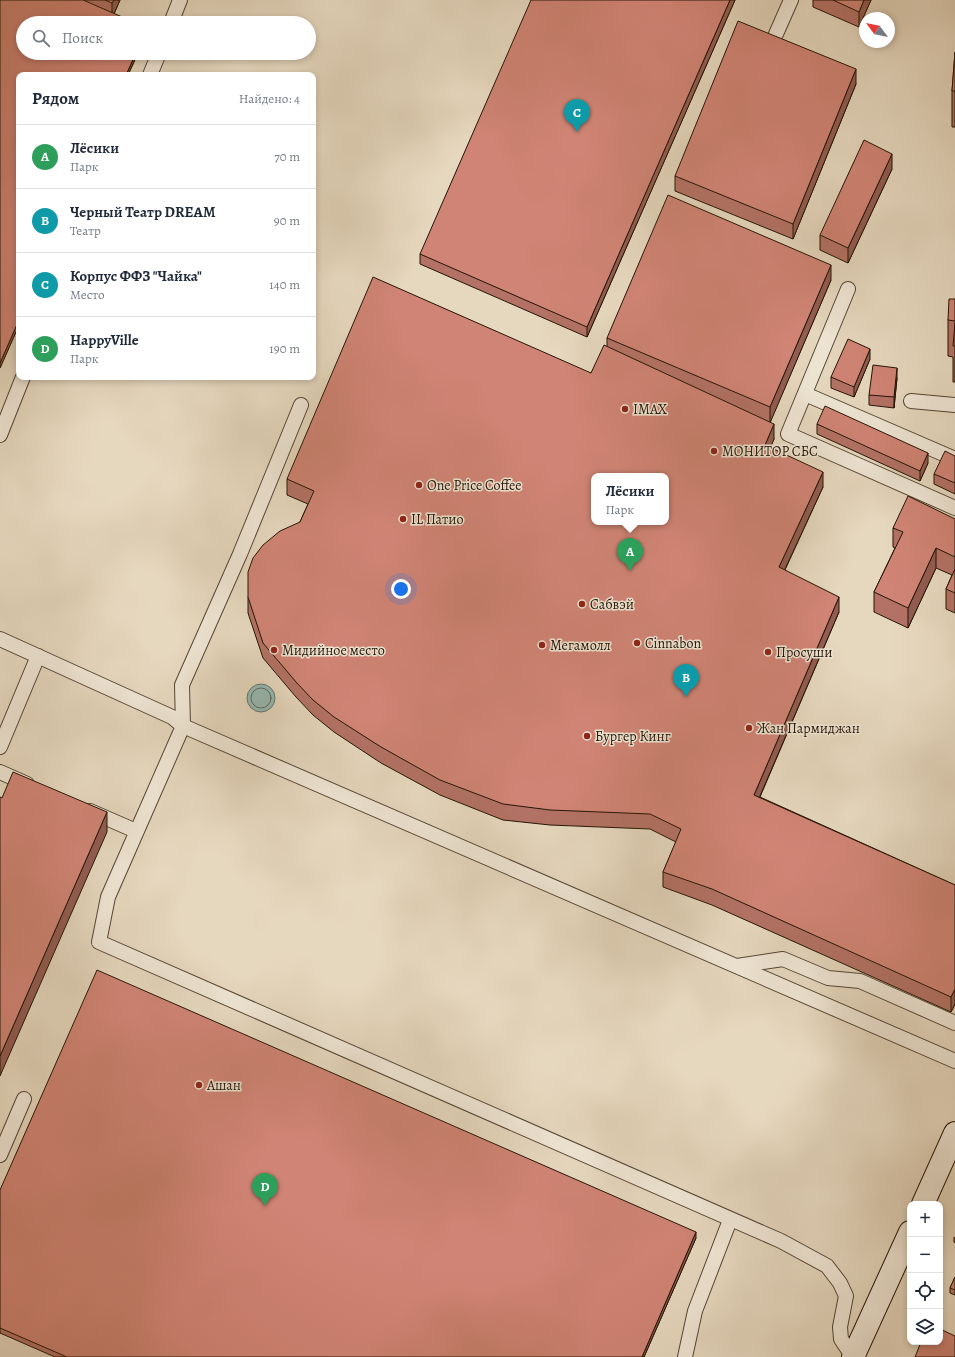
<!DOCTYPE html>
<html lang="ru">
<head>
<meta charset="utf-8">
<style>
	:root { --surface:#fff; --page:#f6f6f7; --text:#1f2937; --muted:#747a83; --line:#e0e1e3; --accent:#8f2418 }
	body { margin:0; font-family:Alegreya,serif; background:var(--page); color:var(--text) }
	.controls { position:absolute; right:12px; bottom:12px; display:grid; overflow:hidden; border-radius:8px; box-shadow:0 2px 6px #0003 }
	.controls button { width:36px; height:36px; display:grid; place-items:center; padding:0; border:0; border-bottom:1px solid var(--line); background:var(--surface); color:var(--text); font:20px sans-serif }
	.compass { position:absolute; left:859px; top:12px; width:36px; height:36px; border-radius:50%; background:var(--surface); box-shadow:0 2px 6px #0003; rotate:302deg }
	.you { position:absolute; left:401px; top:589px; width:14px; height:14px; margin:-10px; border:3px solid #fff; border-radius:50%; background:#1a73e8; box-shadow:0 0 0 6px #1a73e833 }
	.badge { display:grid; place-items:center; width:26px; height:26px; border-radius:50%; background:var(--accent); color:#fff; font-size:13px; font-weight:700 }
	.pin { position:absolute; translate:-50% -33px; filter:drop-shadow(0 1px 2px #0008) }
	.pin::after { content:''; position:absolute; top:21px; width:14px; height:12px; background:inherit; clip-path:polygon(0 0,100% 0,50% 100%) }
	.popup { position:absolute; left:591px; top:473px; width:78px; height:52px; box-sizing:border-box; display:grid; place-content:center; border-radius:8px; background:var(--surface); filter:drop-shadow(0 1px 3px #0005); font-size:13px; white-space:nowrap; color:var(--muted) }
	.popup b { font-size:15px; color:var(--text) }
	.popup::after { content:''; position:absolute; left:50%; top:100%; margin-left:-8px; border:8px solid transparent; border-top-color:var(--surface) }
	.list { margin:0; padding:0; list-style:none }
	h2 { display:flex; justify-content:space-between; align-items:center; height:52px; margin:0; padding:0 16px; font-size:17px }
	h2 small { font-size:13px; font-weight:400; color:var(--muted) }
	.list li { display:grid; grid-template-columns:26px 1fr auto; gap:12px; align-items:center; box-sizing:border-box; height:64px; padding:0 16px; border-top:1px solid var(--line) }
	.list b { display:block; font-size:15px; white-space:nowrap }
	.list p { margin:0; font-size:13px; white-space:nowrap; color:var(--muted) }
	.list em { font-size:13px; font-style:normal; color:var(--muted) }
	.icon { flex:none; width:22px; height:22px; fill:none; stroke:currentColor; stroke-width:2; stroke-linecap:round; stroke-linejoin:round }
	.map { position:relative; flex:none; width:955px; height:1357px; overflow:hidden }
	.search { position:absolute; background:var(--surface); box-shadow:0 2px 6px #0003; left:16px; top:16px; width:300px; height:44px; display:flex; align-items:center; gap:10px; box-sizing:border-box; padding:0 14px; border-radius:22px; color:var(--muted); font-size:15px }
	.panel { position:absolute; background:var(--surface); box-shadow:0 2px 6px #0003; left:16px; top:72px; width:300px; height:308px; border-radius:8px }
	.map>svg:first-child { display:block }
</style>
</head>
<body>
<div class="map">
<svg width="955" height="1357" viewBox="0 0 955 1357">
	<rect width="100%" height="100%" fill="#e6d8bf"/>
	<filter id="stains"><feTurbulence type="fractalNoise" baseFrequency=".005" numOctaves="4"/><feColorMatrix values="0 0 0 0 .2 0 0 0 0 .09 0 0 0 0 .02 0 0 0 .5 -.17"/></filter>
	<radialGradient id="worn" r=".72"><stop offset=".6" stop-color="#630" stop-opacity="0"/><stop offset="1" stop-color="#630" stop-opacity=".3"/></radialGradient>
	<circle fill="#96b9b3" stroke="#68776d" cx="261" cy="698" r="14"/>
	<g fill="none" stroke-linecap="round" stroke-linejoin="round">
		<circle stroke="#5d665c" stroke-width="1" cx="261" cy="698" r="10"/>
		<g stroke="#544533" stroke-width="16">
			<g id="service">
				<path d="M 171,23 L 180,0"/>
				<path d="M 776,34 L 791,0"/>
				<path d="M 150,75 L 159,53"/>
				<path d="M 848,289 L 788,434 L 955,508"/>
				<path d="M 805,394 L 955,459"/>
				<path d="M 911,401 L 955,405"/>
				<path d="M 301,405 L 240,554 L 182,685 L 183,726 L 108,897 L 99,942 L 781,1241 L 827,1266 L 840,1283 L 846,1296 L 840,1327 L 841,1339 L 853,1357"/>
				<path d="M 0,435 L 23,377"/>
				<path d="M 0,639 L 172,717 L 183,726 L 955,1061"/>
				<path d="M 0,747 L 38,656"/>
				<path d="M 0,772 L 27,784"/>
				<path d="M 90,811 L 136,831"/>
				<path d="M 737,966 L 783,959 L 828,978 L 860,981 L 955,1023"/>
				<path d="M 0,1155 L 24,1099"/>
				<path d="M 685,1357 L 695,1311 L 730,1220"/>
			</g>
		</g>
		<g stroke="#241404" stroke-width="24">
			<g id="secondary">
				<path d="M 923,1204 L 955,1133"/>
				<path d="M 853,1357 L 910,1232"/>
			</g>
		</g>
		<use href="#service" stroke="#efe6d5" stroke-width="14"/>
		<use href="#secondary" stroke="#efe6d5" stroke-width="22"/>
	</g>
	<g fill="#b37265" stroke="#241404">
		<path d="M 0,0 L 120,0 L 114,14 L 23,53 L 138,53 L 128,75 L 19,75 L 19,325 L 0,368 Z"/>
		<path d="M 735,0 L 587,337 L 420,264 L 420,254 Z"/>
		<path d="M 813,0 L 871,0 L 859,27 L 813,7 Z"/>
		<path d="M 955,52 L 955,127 L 952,127 L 952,91 Z"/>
		<path d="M 856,84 L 793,239 L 675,191 L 675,176 Z"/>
		<path d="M 892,169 L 848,263 L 820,250 L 820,235 Z"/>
		<path d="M 831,280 L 770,422 L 774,439 L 770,448 L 823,487 L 785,570 L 839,612 L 760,797 L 955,885 L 955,1004 L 951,1012 L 712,905 L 663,887 L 663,872 L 676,842 L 650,829 L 550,825 L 503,820 L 440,795 L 381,763 L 334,732 L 313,715 L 296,697 L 263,658 L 248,613 L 248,597 L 300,522 L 308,504 L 287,495 L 287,479 L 591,373 L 607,347 L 607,338 Z"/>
		<path d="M 955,299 L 955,382 L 953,382 L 953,357 L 948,356 L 948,320 Z"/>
		<path d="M 870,359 L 854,397 L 831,388 L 831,377 Z"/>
		<path d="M 897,378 L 894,408 L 869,405 L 869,395 Z"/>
		<path d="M 817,424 L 928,463 L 920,481 L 817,434 Z"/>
		<path d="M 955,456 L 955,494 L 934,484 L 934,474 Z"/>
		<path d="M 955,519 L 955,613 L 946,609 L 946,589 L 952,575 L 936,568 L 908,628 L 874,612 L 874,592 L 895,548 L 893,547 L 893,528 Z"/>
		<path d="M 0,1190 L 696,1238 L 644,1357 L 55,1357 L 0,1333 Z"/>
		<path d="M 954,1237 L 955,1238 L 955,1243 L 954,1242 Z"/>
		<path d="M 955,1277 L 955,1295 L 950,1293 L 950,1288 Z"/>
	</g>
	<g fill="#925c52" stroke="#241404">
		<path d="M 114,0 L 120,0 L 112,18 L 112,3 Z"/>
		<path d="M 730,0 L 735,0 L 587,337 L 587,327 Z"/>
		<path d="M 864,0 L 871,0 L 859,27 L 859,12 Z"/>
		<path d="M 136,53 L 138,53 L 128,75 L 126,75 Z"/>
		<path d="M 856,69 L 856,84 L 793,239 L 793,224 Z"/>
		<path d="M 892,154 L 892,169 L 848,263 L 848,248 Z"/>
		<path d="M 831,265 L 831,280 L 770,423 L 770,407 Z"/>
		<path d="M 19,320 L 19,325 L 0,368 L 0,363 Z"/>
		<path d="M 870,349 L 870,359 L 854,397 L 854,387 Z"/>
		<path d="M 897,368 L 897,378 L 894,408 L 894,397 Z"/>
		<path d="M 774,424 L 774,439 L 765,460 L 765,445 Z"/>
		<path d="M 928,453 L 928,463 L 920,481 L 920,471 Z"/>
		<path d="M 823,472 L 823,487 L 779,582 L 779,567 Z"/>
		<path d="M 936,548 L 936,568 L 908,628 L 908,608 Z"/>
		<path d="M 839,597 L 839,612 L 754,810 L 754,795 Z"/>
		<path d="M 107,812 L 107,832 L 0,1076 L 0,1056 Z"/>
		<path d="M 955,989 L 955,1004 L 951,1012 L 951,997 Z"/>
		<path d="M 696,1232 L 696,1238 L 644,1357 L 642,1357 Z"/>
	</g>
	<g fill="#d08475" stroke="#241404" fill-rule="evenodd">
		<path d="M 0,0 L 83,0 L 136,23 L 23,23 L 23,53 L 136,53 L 126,75 L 19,75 L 19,320 L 0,363 Z"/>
		<path d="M 105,0 L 114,0 L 112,3 Z"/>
		<path d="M 531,0 L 730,0 L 587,327 L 420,254 Z"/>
		<path d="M 833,0 L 864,0 L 859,12 Z"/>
		<path d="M 738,21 L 856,69 L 793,224 L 675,176 Z"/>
		<path d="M 955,52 L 955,91 L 952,91 Z"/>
		<path d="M 864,140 L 892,154 L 848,248 L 820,235 Z"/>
		<path d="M 668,195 L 831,265 L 770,407 L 607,338 Z"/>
		<path d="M 373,277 L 591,373 L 604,345 L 774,424 L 765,445 L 823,472 L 779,567 L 839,597 L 754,795 L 955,885 L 955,989 L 951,997 L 712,889 L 663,872 L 681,829 L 650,814 L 550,810 L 503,804 L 440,780 L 381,747 L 334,717 L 313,700 L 296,682 L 263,643 L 248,597 L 248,572 L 253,558 L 263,545 L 280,531 L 300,522 L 314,491 L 287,479 ZM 594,476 L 666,476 L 666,522 L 594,522 Z"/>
		<path d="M 949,299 L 955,299 L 955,321 L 948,320 Z"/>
		<path d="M 955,323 L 955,346 L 953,346 Z"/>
		<path d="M 848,339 L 870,349 L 854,387 L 831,377 Z"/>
		<path d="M 873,365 L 897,368 L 894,397 L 869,395 Z"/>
		<path d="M 825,406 L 928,453 L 920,471 L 817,424 Z"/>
		<path d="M 945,451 L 955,456 L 955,483 L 934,474 Z"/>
		<path d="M 908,496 L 955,519 L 955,557 L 936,548 L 908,608 L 874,592 L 903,532 L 893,528 Z"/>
		<path d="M 955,569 L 955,593 L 946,589 Z"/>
		<path d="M 13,772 L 107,812 L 0,1056 L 0,797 L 2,798 Z"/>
		<path d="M 97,970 L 696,1232 L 642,1357 L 67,1357 L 0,1328 L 0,1190 Z"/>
		<path d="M 955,1277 L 955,1290 L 950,1288 Z"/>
		<path d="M 940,1329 L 955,1336 L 955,1357 L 915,1357 L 921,1342 L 940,1342 Z"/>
	</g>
	<g fill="#8f2418" stroke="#efe6d5" stroke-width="1.5">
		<circle cx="625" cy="409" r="4"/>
		<circle cx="714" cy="451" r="4"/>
		<circle cx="419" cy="485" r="4"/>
		<circle cx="403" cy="519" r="4"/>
		<circle cx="582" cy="604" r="4"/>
		<circle cx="637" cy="643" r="4"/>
		<circle cx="542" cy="645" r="4"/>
		<circle cx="274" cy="650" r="4"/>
		<circle cx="768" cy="652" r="4"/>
		<circle cx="749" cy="728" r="4"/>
		<circle cx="587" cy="736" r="4"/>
		<circle cx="199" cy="1085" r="4"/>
	</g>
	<g text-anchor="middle" stroke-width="3" stroke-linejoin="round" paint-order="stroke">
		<g font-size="14" fill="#241404" stroke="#efe6d5" text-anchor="start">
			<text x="633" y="414">IMAX</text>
			<text x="722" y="456">МОНИТОР СБС</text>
			<text x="427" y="490">One Price Coffee</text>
			<text x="411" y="524">IL Патио</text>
			<text x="590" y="609">Сабвэй</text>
			<text x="645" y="648">Cinnabon</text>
			<text x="550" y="650">Мегамолл</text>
			<text x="282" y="655">Мидийное место</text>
			<text x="776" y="657">Просуши</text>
			<text x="757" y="733">Жан Пармиджан</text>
			<text x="595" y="741">Бургер Кинг</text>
			<text x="207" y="1090">Ашан</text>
		</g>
	</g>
	<rect width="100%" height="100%" filter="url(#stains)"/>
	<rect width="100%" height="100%" fill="url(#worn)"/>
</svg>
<div class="controls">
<button>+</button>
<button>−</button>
<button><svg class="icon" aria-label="locate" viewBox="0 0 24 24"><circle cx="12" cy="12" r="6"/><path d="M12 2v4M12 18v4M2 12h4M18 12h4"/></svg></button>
<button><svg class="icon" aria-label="layers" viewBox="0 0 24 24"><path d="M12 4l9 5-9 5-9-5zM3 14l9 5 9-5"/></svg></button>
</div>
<svg class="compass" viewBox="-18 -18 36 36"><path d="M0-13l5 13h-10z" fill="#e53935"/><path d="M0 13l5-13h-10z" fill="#747a83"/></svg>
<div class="you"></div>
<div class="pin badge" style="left:630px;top:571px;background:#2e9e5b">A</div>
<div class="popup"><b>Лёсики</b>Парк</div>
<div class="pin badge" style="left:686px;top:697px;background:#0f9aa8">B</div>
<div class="pin badge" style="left:577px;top:132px;background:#0f9aa8">C</div>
<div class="pin badge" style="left:265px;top:1206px;background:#2e9e5b">D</div>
<div class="search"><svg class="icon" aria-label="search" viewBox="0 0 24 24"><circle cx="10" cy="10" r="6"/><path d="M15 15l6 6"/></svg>Поиск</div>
<section class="panel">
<h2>Рядом<small>Найдено: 4</small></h2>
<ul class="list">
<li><span class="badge" style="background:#2e9e5b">A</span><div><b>Лёсики</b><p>Парк</p></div><em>70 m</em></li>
<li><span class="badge" style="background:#0f9aa8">B</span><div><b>Черный Театр DREAM</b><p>Театр</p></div><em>90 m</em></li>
<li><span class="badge" style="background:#0f9aa8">C</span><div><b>Корпус ФФЗ &quot;Чайка&quot;</b><p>Место</p></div><em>140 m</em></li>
<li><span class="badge" style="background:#2e9e5b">D</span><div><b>HappyVille</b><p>Парк</p></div><em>190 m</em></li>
</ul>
</section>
</div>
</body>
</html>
